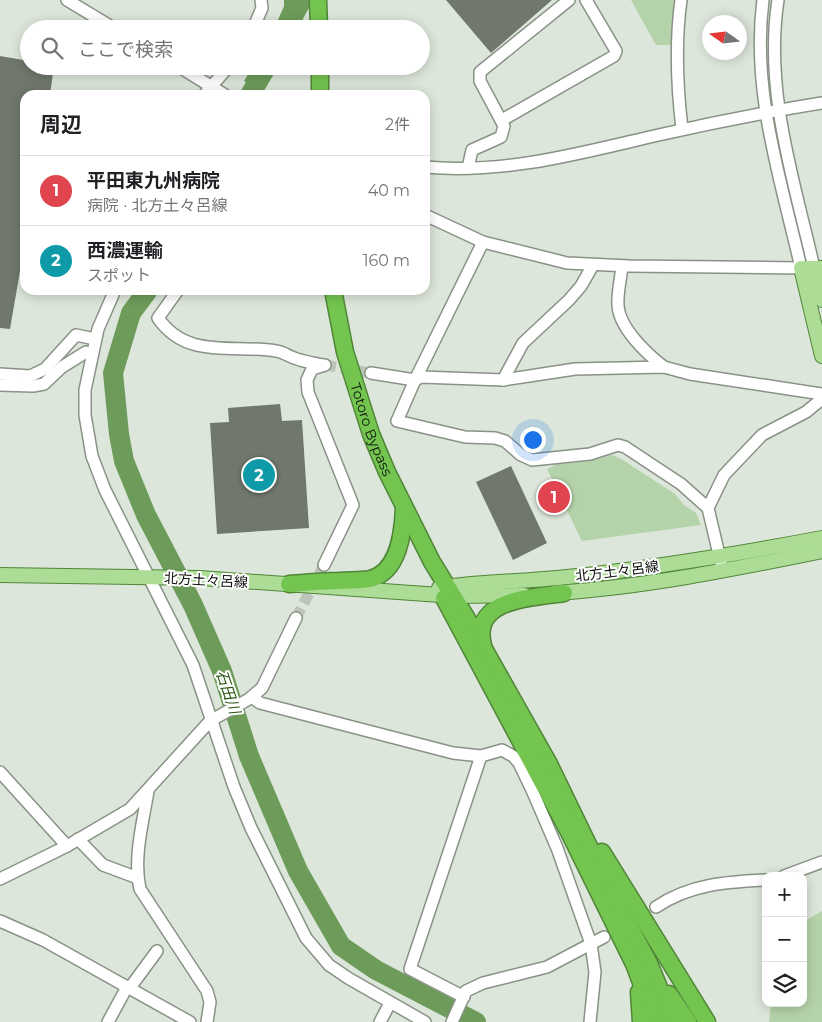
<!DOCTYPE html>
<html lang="ja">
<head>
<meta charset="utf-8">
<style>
	:root { --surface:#fff; --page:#f6f6f6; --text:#202124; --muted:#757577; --line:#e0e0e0; --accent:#2563eb }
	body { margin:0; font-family:Montserrat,"Noto Sans JP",sans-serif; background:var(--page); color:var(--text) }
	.controls { position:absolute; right:15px; bottom:15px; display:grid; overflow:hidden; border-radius:10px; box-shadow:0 2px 12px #0003 }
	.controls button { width:45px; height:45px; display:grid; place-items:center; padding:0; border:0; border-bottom:1px solid var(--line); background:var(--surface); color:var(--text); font:25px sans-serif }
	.compass { position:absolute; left:702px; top:15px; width:45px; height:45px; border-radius:50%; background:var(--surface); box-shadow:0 2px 12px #0003; rotate:284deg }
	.you { position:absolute; left:532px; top:439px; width:18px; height:18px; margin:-12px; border:4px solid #fff; border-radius:50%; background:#1a73e8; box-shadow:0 0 0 8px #1a73e833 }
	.badge { display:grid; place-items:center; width:32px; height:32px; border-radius:50%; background:var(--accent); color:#fff; font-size:16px; font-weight:700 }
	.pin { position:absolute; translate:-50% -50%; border:2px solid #fff; box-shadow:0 1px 5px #0006 }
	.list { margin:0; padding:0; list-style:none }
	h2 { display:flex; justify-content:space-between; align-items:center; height:65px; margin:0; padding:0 20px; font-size:21px }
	h2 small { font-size:16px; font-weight:400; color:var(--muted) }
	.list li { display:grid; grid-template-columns:32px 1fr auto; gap:15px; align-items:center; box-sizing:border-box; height:70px; padding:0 20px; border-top:1px solid var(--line) }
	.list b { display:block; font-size:19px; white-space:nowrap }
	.list p { margin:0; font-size:16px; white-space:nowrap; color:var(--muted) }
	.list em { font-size:16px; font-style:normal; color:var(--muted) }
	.icon { flex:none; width:28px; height:28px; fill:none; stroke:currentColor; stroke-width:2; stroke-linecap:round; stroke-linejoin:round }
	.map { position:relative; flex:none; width:822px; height:1022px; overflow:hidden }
	.search { position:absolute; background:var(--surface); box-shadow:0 2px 12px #0003; left:20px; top:20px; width:410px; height:55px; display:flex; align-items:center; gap:12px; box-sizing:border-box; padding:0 18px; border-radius:28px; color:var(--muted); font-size:19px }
	.panel { position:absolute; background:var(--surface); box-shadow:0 2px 12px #0003; left:20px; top:90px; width:410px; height:205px; border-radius:15px }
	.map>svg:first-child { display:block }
</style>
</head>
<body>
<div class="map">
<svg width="822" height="1022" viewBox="0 0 822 1022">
	<rect width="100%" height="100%" fill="#dde6da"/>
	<g fill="#b5d3aa">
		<path d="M 631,0 L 674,0 L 671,45 L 656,45 Z"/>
		<path d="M 612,455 L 623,460 L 675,494 L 684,505 L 696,513 L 701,525 L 582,541 L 547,469 L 557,464 L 584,462 Z"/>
		<path d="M 822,911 L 822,1022 L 769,1022 L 771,1003 L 803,1003 L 803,922 Z"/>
	</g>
	<g fill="#6d9c5a">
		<path d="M 284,0 L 300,0 L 303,12 L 302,29 L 274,29 L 284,6 Z"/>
		<path d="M 253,66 L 279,66 L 261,92 L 244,81 Z"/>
	</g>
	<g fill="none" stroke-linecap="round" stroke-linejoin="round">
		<g stroke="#6d9c5a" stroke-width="20">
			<path d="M 286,29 L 302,0"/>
			<path d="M 250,95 L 267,66"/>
			<path d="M 148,290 L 131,313 L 113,373 L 119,434 L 124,461 L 146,515 L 193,605 L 222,671 L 249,756 L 298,871 L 341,946 L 376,970 L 476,1022"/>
		</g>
	</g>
	<g fill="#70786d">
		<path d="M 446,0 L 552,0 L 491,53 Z"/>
		<path d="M 0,56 L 29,61 L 29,66 L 54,66 L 50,95 L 25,95 L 25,242 L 10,329 L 0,328 Z"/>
		<path d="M 280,404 L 282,421 L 302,420 L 309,528 L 217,534 L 210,423 L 229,422 L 228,408 Z"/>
		<path d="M 511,466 L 547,543 L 513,560 L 476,482 Z"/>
	</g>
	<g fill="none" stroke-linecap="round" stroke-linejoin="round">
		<g stroke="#bec6bb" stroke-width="11" stroke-dasharray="11 5.5" stroke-linecap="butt">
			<path d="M 325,365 L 371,373"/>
			<path d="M 296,618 L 324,565"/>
		</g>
		<g stroke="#899286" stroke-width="14">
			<g id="minor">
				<path d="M 67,0 L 115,29"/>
				<path d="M 681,0 C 675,43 677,87 682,129"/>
				<path d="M 778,0 C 764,91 794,180 814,268"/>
				<path d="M 253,29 L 262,8 L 261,0"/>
				<path d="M 178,66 L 225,95"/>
				<path d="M 204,95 L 229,66"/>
				<path d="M 502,120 L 614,56 L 616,51 L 586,0"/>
				<path d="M 425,167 C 505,174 577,154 654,136 C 710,123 766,112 822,103"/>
				<path d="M 468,168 L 472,150 L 501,137 L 504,126 L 480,81 L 480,72 L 569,0"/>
				<path d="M 425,215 L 483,242 L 567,263 L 629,266 L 801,268 C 781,180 751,91 763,0"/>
				<path d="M 483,242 L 415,380 L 397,421 L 465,437 L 495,438 L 505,441 L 521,455 L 532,460 L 590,454 L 618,445 L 625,447 L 681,484 L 708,508 L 721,563"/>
				<path d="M 622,266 C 621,278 617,293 618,305 C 619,328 647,354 664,367"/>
				<path d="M 115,290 L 98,329 L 85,390 L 85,415 L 92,456 L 105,490 L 193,665 L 234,787 L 251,828 L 306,938 L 329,965 L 348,978 L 425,1022"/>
				<path d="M 178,290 L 158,318 C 187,360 233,344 276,351 C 284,352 289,357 297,359 C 305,362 315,363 323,365"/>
				<path d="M 371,373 L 415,380 L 421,377 L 503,380 L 575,369 L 664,367 L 690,374 L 822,394"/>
				<path d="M 0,374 L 30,376 L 45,369 L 76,335 L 95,339"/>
				<path d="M 503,380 L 523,343 L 569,300 L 581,286 L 593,265"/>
				<path d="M 0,385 L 33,386 L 44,384 L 62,367 L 86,352 L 92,354"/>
				<path d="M 708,508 L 724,475 L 762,435 L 806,412 L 822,399"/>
				<path d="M 324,565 L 353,505 L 308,392 L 307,380 L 312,369 L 325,365"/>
				<path d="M 252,697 L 260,703 L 453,753 L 481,756 L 502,750 L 513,756 L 519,763 L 532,790 L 557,848 L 591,944 L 595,972 L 590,1022"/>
				<path d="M 0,772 L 67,846"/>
				<path d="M 148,791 C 143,822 133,858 140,889 L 207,991 L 210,1002 L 207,1022"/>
				<path d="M 78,839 L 103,865 L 138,878"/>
				<path d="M 784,876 L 822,862"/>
				<path d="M 0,879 L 67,846 L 130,809 L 210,721 L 249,699 L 262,688 L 296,618"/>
				<path d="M 656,907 C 690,884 726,882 766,880"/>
				<path d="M 0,921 L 43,940 L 190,1022"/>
				<path d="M 464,997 L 410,969 L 481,756"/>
				<path d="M 108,1022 L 127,987 L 132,985 L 157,951"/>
				<path d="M 380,1022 L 390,1003"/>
				<path d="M 452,1022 L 466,991 L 483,983 L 547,967 L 604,937"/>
			</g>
		</g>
		<g stroke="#508638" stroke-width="16">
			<g id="major">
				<path d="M 814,268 L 822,300"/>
				<path d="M 822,268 L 801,268 L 822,356"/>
				<path d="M 0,575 L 200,578 L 454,596 L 524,595"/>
				<path d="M 439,588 C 481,581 524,582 567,577 C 653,568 737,554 822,538"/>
				<path d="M 555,593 C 645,587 734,569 822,551"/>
			</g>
		</g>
		<g stroke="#508638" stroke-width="19">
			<g id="highway">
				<path d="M 318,0 L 319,29"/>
				<path d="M 320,66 L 320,95"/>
				<path id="s1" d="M 333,290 L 345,352 L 371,434 L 387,472 L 432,562 L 466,617 L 549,764 L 612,894 L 649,963 L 673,1022"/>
				<path d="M 289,584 C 306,583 322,581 339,581 C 349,580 360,581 370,579 C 399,572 403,533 404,508"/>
				<path d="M 444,598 L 570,834 L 634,964 L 656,1022"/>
				<path d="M 483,645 C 471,598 533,598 564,593"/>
				<path d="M 602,852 L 707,1022"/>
				<path d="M 639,992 L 641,1022"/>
				<path d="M 669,994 L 688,1022"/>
			</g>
		</g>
		<use href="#minor" stroke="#fff" stroke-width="11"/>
		<use href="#major" stroke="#acdc96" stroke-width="14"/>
		<use href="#highway" stroke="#74c550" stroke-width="16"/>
	</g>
	<g text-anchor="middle" stroke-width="4" stroke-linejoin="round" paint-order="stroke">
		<g font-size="14" fill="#0d100c" stroke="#fff">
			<text dy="5" stroke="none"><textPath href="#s1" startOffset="145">Totoro Bypass</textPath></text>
			<text transform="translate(617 571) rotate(-7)" y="5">北方土々呂線</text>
			<text transform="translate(206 580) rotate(3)" y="5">北方土々呂線</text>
		</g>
		<g font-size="15" font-style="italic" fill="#25530d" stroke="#fff">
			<text transform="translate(228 692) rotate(71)" y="5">石田川</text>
		</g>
	</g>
</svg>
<div class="controls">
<button>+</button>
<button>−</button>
<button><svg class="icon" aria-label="layers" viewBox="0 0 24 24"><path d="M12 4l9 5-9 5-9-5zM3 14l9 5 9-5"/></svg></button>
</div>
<svg class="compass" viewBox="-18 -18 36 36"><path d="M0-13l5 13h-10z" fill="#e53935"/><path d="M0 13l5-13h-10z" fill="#757577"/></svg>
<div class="you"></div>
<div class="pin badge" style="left:554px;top:497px;background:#e0444e">1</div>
<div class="pin badge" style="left:259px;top:475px;background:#0f9aa8">2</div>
<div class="search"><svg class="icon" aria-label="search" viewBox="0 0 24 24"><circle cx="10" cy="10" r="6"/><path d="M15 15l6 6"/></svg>ここで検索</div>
<section class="panel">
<h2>周辺<small>2件</small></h2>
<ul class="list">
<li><span class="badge" style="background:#e0444e">1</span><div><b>平田東九州病院</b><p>病院 · 北方土々呂線</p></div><em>40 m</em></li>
<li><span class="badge" style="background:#0f9aa8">2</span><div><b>西濃運輸</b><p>スポット</p></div><em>160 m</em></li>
</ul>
</section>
</div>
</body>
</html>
